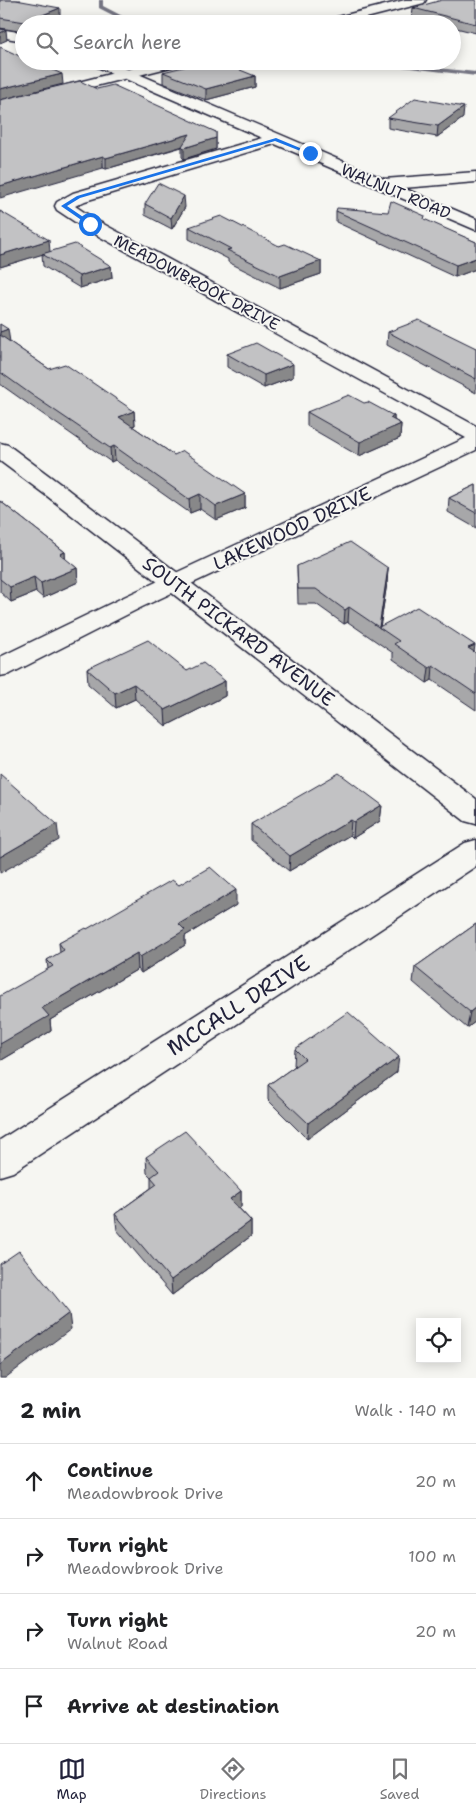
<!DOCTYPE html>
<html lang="en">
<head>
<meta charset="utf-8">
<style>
	:root { --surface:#fff; --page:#f6f6f6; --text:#202124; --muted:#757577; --line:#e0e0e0; --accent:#22223b }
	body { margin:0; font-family:"Shantell Sans",sans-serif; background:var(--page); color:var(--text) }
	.controls { position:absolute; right:15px; bottom:15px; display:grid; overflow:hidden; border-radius:0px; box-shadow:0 2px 12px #0003 }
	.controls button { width:45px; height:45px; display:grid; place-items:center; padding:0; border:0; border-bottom:1px solid var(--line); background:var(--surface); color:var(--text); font:25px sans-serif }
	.stop { position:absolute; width:15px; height:15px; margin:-11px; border:4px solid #1a73e8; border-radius:50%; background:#fff }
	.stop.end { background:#1a73e8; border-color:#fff; box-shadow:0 1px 5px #0008 }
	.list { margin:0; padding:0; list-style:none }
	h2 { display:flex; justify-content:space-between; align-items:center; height:65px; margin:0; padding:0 20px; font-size:21px }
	h2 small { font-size:16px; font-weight:400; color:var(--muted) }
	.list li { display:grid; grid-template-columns:32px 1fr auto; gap:15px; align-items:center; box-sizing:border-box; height:75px; padding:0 20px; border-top:1px solid var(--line) }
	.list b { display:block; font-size:19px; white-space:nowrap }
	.list p { margin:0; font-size:16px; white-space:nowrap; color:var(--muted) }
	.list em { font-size:16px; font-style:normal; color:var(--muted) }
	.icon { flex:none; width:28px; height:28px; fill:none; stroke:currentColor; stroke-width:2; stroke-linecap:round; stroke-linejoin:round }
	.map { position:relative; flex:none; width:476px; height:1378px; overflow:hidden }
	.search { position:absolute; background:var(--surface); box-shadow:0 2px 12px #0003; left:15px; right:15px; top:15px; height:55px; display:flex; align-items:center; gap:12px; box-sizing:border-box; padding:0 18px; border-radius:28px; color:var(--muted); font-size:19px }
	.sheet { height:365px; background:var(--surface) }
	nav { display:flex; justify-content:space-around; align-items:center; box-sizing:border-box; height:70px; border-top:1px solid var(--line); background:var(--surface); font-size:14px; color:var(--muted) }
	nav a { display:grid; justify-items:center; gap:2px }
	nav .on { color:var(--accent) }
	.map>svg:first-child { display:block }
</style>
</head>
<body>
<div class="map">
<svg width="476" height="1378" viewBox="0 0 476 1378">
	<rect width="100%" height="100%" fill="#f6f6f2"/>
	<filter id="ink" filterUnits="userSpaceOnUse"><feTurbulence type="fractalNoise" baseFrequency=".02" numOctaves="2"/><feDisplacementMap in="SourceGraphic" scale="10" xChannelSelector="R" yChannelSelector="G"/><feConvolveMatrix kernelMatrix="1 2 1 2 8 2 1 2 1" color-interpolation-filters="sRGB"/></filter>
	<g filter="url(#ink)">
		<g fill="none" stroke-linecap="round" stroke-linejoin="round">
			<g fill="#757583" fill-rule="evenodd">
				<path d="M 99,0 L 103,0 L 103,6 L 130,20 L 141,24 L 126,22 L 99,8 Z"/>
				<path d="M 353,61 L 371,61 L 476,72 L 476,76 Z"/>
			</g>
			<g stroke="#22223b" stroke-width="3">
				<g id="minor">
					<path d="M 0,29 L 24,33 L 24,41 L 0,37 Z"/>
					<path d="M 89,61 L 108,61 L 384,179 L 476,172 L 476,182 L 403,188 L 476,219 L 476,230 L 275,144 L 85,201 L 75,206 L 96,220 L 476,426 L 476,450 L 142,607 L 10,674 L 0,676 L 0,657 L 124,597 L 466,438 L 84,228 L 57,210 L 55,206 L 57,202 L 73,193 L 262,138 L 91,64 Z"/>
					<path d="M 0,443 L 8,445 L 67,489 L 71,494 L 67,499 L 59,501 L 51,499 L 0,461 Z"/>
					<path d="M 476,840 L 476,866 L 13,1172 L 0,1176 L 0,1140 L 465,843 Z"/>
				</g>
			</g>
			<g stroke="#22223b" stroke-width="3">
				<g id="tertiary">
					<path d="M 405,0 L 426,0 L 424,3 L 343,24 L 321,24 L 322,21 Z"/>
					<path d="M 161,61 L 185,61 L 183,64 L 0,110 L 0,102 Z"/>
					<path d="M 59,487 L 67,489 L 476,799 L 476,824 L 465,821 L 51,499 L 47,494 L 51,489 Z"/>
				</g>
			</g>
			<use href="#minor" fill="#f6f6f2" fill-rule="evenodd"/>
			<use href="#tertiary" fill="#f6f6f2" fill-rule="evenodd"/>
		</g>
		<g fill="#a7a7a9" stroke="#22223b">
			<path d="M 0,0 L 21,0 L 20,1 L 60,17 L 45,24 L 24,24 L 24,32 L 0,28 Z"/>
			<path d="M 476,0 L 476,33 L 452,27 L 452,24 L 439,24 L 412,17 L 413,8 Z"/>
			<path d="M 163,72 L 255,76 L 255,87 L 206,100 L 163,83 Z"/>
			<path d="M 97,89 L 216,132 L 216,149 L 184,159 L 182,157 L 182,147 L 106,169 L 103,168 Z"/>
			<path d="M 388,118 L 463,118 L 437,137 L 388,128 Z"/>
			<path d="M 145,204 L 185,207 L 172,229 L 145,215 Z"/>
			<path d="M 0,211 L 50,252 L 111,266 L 112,278 L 80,288 L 43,266 L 42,254 L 0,267 Z"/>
			<path d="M 336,211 L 424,220 L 476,242 L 476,269 L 455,277 L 336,222 Z"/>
			<path d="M 189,227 L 279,246 L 321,261 L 321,274 L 280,288 L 228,262 L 228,259 L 189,239 Z"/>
			<path d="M 0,324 L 10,342 L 49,369 L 134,411 L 135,425 L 132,426 L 174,455 L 245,494 L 245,508 L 216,520 L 200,509 L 190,513 L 115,460 L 111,462 L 34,408 L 0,384 Z"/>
			<path d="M 388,332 L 476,348 L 476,393 L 387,345 Z"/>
			<path d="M 227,354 L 293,377 L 264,388 L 227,367 Z"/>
			<path d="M 307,412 L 394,416 L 394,420 L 401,424 L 400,438 L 359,456 L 307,426 Z"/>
			<path d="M 476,485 L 476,528 L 448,512 L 449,498 Z"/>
			<path d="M 0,501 L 65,552 L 65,559 L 77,568 L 78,582 L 43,598 L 36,592 L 11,602 L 0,592 Z"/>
			<path d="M 297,566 L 388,568 L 387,583 L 380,626 L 474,652 L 476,653 L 476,710 L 432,680 L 427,683 L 393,659 L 393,653 L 348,622 L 344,624 L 316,604 L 298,604 Z"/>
			<path d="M 87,669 L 187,671 L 225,681 L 225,696 L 166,726 L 135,699 L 116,708 L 88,684 Z"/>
			<path d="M 382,805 L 380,821 L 353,838 L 350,835 L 289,871 L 251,840 L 251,824 Z"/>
			<path d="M 179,885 L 236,905 L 185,936 L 185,945 L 141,973 L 138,969 L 50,1020 L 51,1031 L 0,1061 L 48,969 L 47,960 L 60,953 L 59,943 Z"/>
			<path d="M 476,924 L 476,1021 L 467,1028 L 413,982 L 415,967 Z"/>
			<path d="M 295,1049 L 397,1072 L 307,1139 L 268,1100 L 268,1085 L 295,1066 L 294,1065 Z"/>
			<path d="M 146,1157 L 241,1191 L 241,1207 L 239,1208 L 251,1221 L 251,1236 L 172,1295 L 117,1230 L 115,1214 L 151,1188 L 151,1177 L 147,1173 Z"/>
		</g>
		<g fill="#888889" stroke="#22223b">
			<path d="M 60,8 L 60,17 L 45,24 L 25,24 L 25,22 Z"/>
			<path d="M 6,30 L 7,40 L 0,43 L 0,33 Z"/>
			<path d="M 62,74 L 63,84 L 0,100 L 0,89 Z"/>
			<path d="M 255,76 L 255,87 L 206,100 L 206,89 Z"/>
			<path d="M 464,107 L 463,118 L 437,137 L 438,126 Z"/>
			<path d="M 190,134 L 190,144 L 106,169 L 106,158 Z"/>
			<path d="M 216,138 L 216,149 L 184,159 L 184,148 Z"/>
			<path d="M 103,156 L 103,168 L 0,198 L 0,186 Z"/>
			<path d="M 184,196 L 185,207 L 172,229 L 171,218 Z"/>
			<path d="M 49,240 L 50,252 L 0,267 L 0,255 Z"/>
			<path d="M 476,258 L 476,269 L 455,277 L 456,265 Z"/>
			<path d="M 321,261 L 321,274 L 280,288 L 280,276 Z"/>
			<path d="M 111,266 L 112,278 L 80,288 L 79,276 Z"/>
			<path d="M 8,329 L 10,342 L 0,346 L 0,332 Z"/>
			<path d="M 293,364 L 293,377 L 264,388 L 264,375 Z"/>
			<path d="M 134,411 L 135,425 L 119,431 L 119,417 Z"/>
			<path d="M 394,416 L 394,427 L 401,424 L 400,438 L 359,456 L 360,442 L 390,418 Z"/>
			<path d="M 114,446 L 115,460 L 111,462 L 110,448 Z"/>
			<path d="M 200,494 L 200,509 L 190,513 L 189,499 Z"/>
			<path d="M 245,494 L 245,508 L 216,520 L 216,506 Z"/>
			<path d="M 65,552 L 66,567 L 60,554 Z"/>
			<path d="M 77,568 L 78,582 L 43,598 L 41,583 Z"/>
			<path d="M 388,568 L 387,583 L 380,628 L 379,628 Z"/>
			<path d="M 34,577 L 36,592 L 11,602 L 10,587 Z"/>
			<path d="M 349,607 L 348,622 L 344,624 L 345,610 Z"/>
			<path d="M 475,645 L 473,660 L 468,648 Z"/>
			<path d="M 433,665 L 432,680 L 427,683 L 429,668 Z"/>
			<path d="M 225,681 L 225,696 L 166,726 L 165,710 Z"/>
			<path d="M 134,684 L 135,699 L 116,708 L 115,693 Z"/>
			<path d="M 382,805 L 380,821 L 353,838 L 354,822 Z"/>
			<path d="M 351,820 L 350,835 L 289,871 L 290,856 Z"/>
			<path d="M 57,824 L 59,840 L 0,873 L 0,857 Z"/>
			<path d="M 236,890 L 236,905 L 185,936 L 185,945 L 141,973 L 140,957 L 179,924 Z"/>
			<path d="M 137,953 L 138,969 L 50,1020 L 51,1031 L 0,1061 L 0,1044 L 42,1008 Z"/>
			<path d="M 476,1007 L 476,1021 L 467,1028 L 470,1012 Z"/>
			<path d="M 399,1057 L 397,1072 L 307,1139 L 308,1123 Z"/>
			<path d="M 241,1191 L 241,1207 L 230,1215 L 230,1199 Z"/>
			<path d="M 251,1221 L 251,1236 L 172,1295 L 171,1280 Z"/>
			<path d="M 69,1313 L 71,1329 L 5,1378 L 0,1378 L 0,1365 Z"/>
		</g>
		<g fill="#c2c2c4" stroke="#22223b">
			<path d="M 0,0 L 16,0 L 60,8 L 25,22 L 0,18 Z"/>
			<path d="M 442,0 L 476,0 L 476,24 L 413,8 Z"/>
			<path d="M 0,29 L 6,30 L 0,33 Z"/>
			<path d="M 0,47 L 24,58 L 24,61 L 32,61 L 62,74 L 0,89 Z"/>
			<path d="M 208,61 L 218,61 L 255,76 L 206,89 L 163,72 Z"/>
			<path d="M 80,81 L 97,89 L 113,85 L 216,132 L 216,138 L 184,148 L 182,146 L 190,134 L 106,158 L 103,156 L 0,186 L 0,100 Z"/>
			<path d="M 415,98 L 464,107 L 438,126 L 388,118 Z"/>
			<path d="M 158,183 L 184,196 L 171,218 L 145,204 Z"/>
			<path d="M 391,201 L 425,216 L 424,219 L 476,242 L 476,258 L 456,265 L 336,211 L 337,208 L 388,212 Z"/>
			<path d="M 0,211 L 49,240 L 0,255 Z"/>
			<path d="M 221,216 L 279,246 L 285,244 L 321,261 L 280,276 L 227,250 L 231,249 L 189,227 Z"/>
			<path d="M 75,244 L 111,266 L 79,276 L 42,254 Z"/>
			<path d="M 419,320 L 476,348 L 476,379 L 388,332 Z"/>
			<path d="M 0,324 L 8,329 L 0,332 Z"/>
			<path d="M 0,335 L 49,369 L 65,364 L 134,411 L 119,417 L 174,455 L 183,451 L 245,494 L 216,506 L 200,494 L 189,499 L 114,446 L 110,448 L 32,395 L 0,372 Z"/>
			<path d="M 256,343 L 293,364 L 264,375 L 227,354 Z"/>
			<path d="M 349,395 L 364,403 L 368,402 L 394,416 L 390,418 L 401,424 L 360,442 L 307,412 Z"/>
			<path d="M 476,485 L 476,513 L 449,498 Z"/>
			<path d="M 0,501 L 65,552 L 60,554 L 77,568 L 41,583 L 34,577 L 10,587 L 0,579 Z"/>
			<path d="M 350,542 L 388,568 L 379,627 L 417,607 L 475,645 L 468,648 L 476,653 L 476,694 L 433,665 L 429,668 L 394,644 L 399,641 L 349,607 L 345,610 L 316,589 L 298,589 L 297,566 Z"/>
			<path d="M 148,640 L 187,671 L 203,663 L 225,681 L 165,710 L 134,684 L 115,693 L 87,669 Z"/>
			<path d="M 339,773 L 382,805 L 354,822 L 351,820 L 290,856 L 251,824 Z"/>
			<path d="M 0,774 L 57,824 L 0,857 Z"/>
			<path d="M 210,867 L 236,890 L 179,924 L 185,930 L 140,957 L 137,953 L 42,1008 L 49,1016 L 0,1044 L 0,996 L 53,966 L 47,960 L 64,950 L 59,943 L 86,928 L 87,929 L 172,880 L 179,885 Z"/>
			<path d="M 476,924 L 476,1007 L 470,1012 L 415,967 Z"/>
			<path d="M 348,1012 L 399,1057 L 308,1123 L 268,1085 L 305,1059 L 295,1049 Z"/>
			<path d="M 185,1131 L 241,1191 L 230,1199 L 251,1221 L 171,1280 L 115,1214 L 157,1184 L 151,1177 L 159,1171 L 146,1157 Z"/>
			<path d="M 19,1251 L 69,1313 L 0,1365 L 0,1264 Z"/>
		</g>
	</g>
	<path fill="#1a73e8" d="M 276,138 L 312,153 L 308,154 L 275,141 L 80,198 L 67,206 L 92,223 L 90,226 L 61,206 L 77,196 Z"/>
	<g text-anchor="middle" stroke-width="4" stroke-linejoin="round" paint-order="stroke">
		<g font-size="16" fill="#22223b" stroke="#f6f6f2">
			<text transform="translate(396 191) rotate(23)" y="6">WALNUT ROAD</text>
			<text transform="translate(197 282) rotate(28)" y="6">MEADOWBROOK DRIVE</text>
		</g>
		<g font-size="19" fill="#22223b" stroke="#f6f6f2">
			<text transform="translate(292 528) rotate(-25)" y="7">LAKEWOOD DRIVE</text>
			<text transform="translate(239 631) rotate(37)" y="7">SOUTH PICKARD AVENUE</text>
		</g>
		<g font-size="22" fill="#22223b" stroke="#f6f6f2">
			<text transform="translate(238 1005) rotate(-33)" y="8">MCCALL DRIVE</text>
		</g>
	</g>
</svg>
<div class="controls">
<button><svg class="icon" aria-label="locate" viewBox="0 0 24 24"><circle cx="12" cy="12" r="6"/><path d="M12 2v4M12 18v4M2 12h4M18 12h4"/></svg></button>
</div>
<div class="stop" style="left:90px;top:224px"></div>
<div class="stop end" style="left:310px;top:153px"></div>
<div class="search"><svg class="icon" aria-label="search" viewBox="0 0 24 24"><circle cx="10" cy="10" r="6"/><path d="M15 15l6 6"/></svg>Search here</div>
</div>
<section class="sheet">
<h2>2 min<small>Walk · 140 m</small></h2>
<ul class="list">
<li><svg class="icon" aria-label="ahead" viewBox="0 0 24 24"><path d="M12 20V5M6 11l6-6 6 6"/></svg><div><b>Continue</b><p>Meadowbrook Drive</p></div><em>20 m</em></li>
<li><svg class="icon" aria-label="right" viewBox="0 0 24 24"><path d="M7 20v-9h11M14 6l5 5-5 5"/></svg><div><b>Turn right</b><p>Meadowbrook Drive</p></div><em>100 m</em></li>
<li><svg class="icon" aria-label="right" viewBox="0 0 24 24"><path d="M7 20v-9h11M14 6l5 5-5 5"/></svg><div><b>Turn right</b><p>Walnut Road</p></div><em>20 m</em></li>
<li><svg class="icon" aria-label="arrive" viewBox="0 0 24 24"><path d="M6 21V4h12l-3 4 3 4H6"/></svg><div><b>Arrive at destination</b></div></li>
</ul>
</section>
<nav>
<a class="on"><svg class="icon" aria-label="map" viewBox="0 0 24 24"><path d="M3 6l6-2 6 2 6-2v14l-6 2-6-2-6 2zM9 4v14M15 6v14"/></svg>Map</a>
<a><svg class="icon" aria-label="directions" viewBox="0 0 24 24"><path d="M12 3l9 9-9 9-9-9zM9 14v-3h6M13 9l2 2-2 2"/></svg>Directions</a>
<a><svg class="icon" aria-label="saved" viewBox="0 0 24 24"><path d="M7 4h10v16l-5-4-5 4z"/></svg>Saved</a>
</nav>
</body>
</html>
